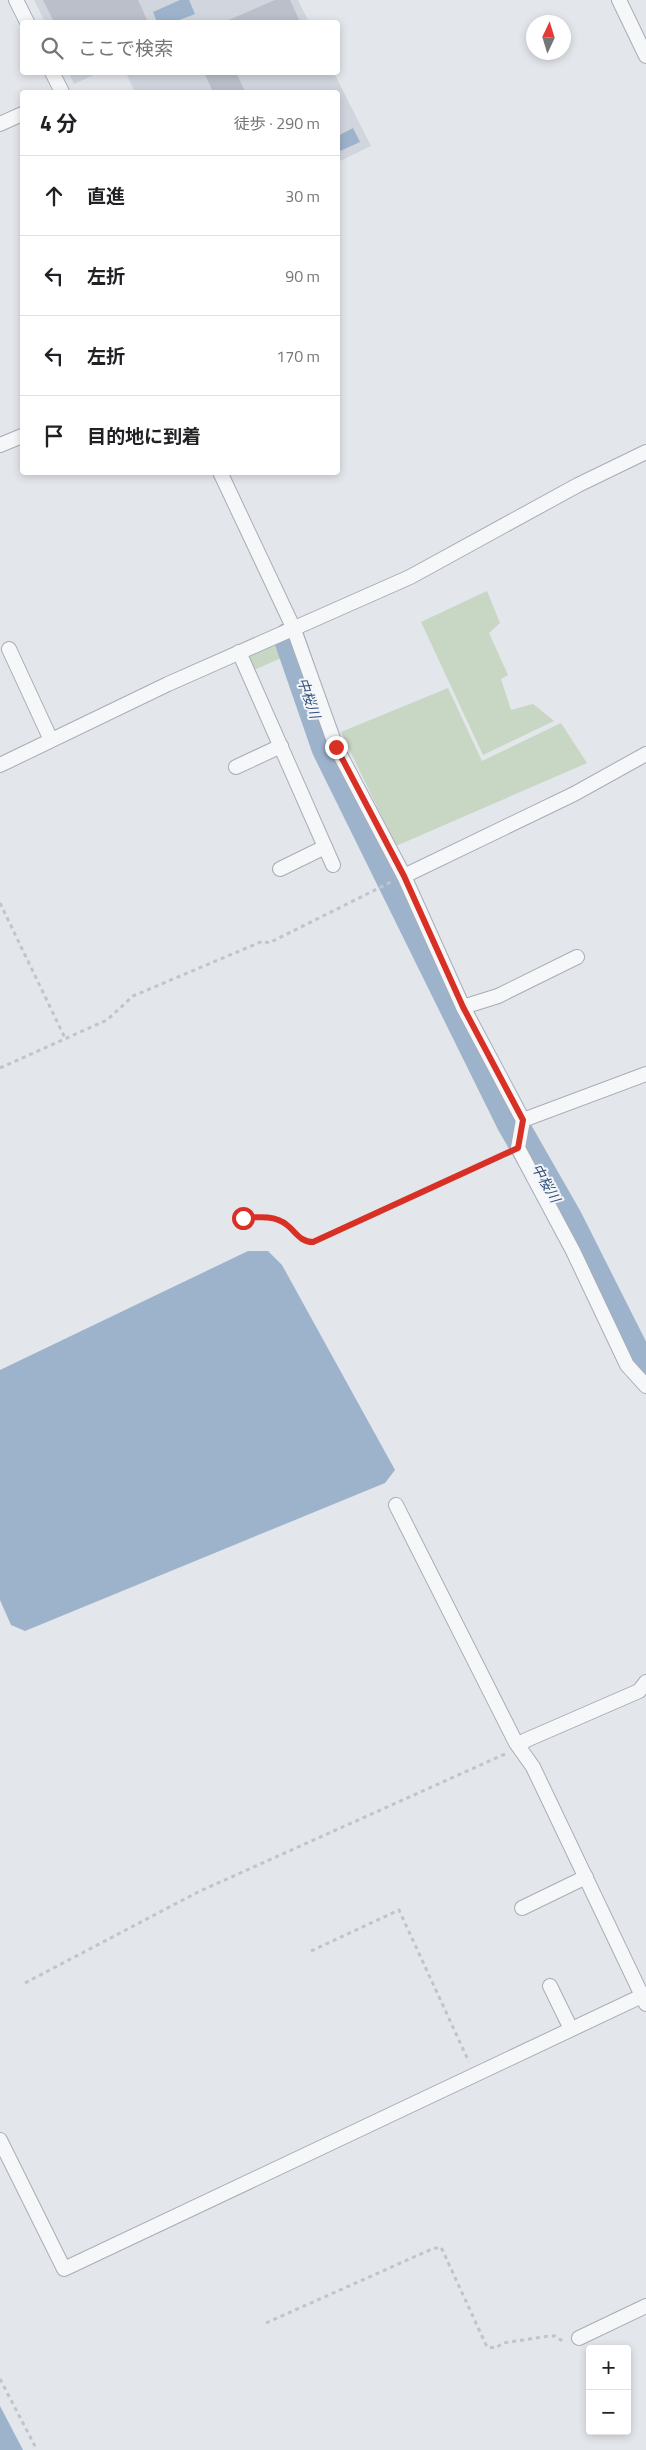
<!DOCTYPE html>
<html lang="ja">
<head>
<meta charset="utf-8">
<style>
	:root { --surface:#fff; --page:#f6f6f6; --text:#202124; --muted:#757577; --line:#e0e0e0 }
	body { margin:0; font-family:"Titillium Web","Noto Sans JP",sans-serif; background:var(--page); color:var(--text) }
	.controls { position:absolute; right:15px; bottom:15px; display:grid; overflow:hidden; border-radius:5px; box-shadow:0 2px 8px #0003 }
	.controls button { width:45px; height:45px; display:grid; place-items:center; padding:0; border:0; border-bottom:1px solid var(--line); background:var(--surface); color:var(--text); font:25px sans-serif }
	.compass { position:absolute; left:526px; top:15px; width:45px; height:45px; border-radius:50%; background:var(--surface); box-shadow:0 2px 8px #0003; rotate:4deg }
	.stop { position:absolute; width:15px; height:15px; margin:-11px; border:4px solid #d93025; border-radius:50%; background:#fff }
	.stop.end { background:#d93025; border-color:#fff; box-shadow:0 1px 5px #0008 }
	.list { margin:0; padding:0; list-style:none }
	h2 { display:flex; justify-content:space-between; align-items:center; height:65px; margin:0; padding:0 20px; font-size:21px }
	h2 small { font-size:16px; font-weight:400; color:var(--muted) }
	.list li { display:grid; grid-template-columns:32px 1fr auto; gap:15px; align-items:center; box-sizing:border-box; height:80px; padding:0 20px; border-top:1px solid var(--line) }
	.list b { display:block; font-size:19px; white-space:nowrap }
	.list em { font-size:16px; font-style:normal; color:var(--muted) }
	.icon { flex:none; width:28px; height:28px; fill:none; stroke:currentColor; stroke-width:2; stroke-linecap:round; stroke-linejoin:round }
	.map { position:relative; flex:none; width:646px; height:2450px; overflow:hidden }
	.search { position:absolute; background:var(--surface); box-shadow:0 2px 8px #0003; left:20px; top:20px; width:320px; height:55px; display:flex; align-items:center; gap:12px; box-sizing:border-box; padding:0 18px; border-radius:5px; color:var(--muted); font-size:19px }
	.panel { position:absolute; background:var(--surface); box-shadow:0 2px 8px #0003; left:20px; top:90px; width:320px; height:385px; border-radius:5px }
	.map>svg:first-child { display:block }
</style>
</head>
<body>
<div class="map">
<svg width="646" height="2450" viewBox="0 0 646 2450">
	<rect width="100%" height="100%" fill="#e3e6eb"/>
	<g fill="#d1d5dd">
		<path d="M 34,0 L 298,0 L 309,22 L 45,22 Z"/>
		<path d="M 69,73 L 98,73 L 74,84 Z"/>
		<path d="M 126,73 L 334,73 L 371,146 L 338,162 L 338,92 L 135,92 Z"/>
	</g>
	<g fill="#c8d6c4">
		<path d="M 487,591 L 500,623 L 489,633 L 508,675 L 501,679 L 511,710 L 533,704 L 554,721 L 483,755 L 421,622 Z"/>
		<path d="M 282,638 L 288,655 L 254,670 L 246,653 Z"/>
		<path d="M 448,688 L 482,761 L 561,723 L 587,763 L 396,846 L 341,732 Z"/>
	</g>
	<g fill="#9db3cc">
		<path d="M 180,0 L 189,0 L 195,14 L 174,22 L 157,22 L 153,12 Z"/>
		<path d="M 353,128 L 360,142 L 338,152 L 338,136 Z"/>
		<path d="M 248,1251 L 268,1251 L 282,1265 L 395,1470 L 385,1483 L 25,1631 L 11,1625 L 0,1600 L 0,1370 Z"/>
		<path d="M 0,2406 L 23,2450 L 0,2450 Z"/>
	</g>
	<g fill="none" stroke-linecap="round" stroke-linejoin="round">
		<path stroke="#9db3cc" stroke-width="31" d="M 289,638 L 327,748 L 511,1121 L 567,1219 L 640,1364 L 646,1372"/>
	</g>
	<g fill="#babfc9">
		<path d="M 43,0 L 138,0 L 148,22 L 54,22 Z"/>
		<path d="M 275,0 L 290,0 L 300,22 L 224,22 Z"/>
		<path d="M 204,72 L 236,72 L 245,92 L 213,92 Z"/>
	</g>
	<g fill="none" stroke-linecap="round" stroke-linejoin="round">
		<g stroke="#a8adb6" stroke-width="16">
			<g id="minor">
				<path d="M 16,0 L 27,22"/>
				<path d="M 619,0 L 646,56"/>
				<path d="M 52,72 L 62,92"/>
				<path d="M 0,124 L 22,114"/>
				<path d="M 0,445 L 22,436"/>
				<path d="M 220,472 L 293,627 L 336,747 L 404,876 L 463,1007 L 523,1120 L 518,1148 L 573,1251 L 627,1365 L 646,1386"/>
				<path d="M 9,649 L 51,740"/>
				<path d="M 239,652 L 333,865"/>
				<path d="M 0,765 L 168,684 L 410,577 L 578,485 L 646,452"/>
				<path d="M 236,767 L 281,746"/>
				<path d="M 280,869 L 325,847"/>
				<path d="M 404,876 L 574,794 L 646,754"/>
				<path d="M 463,1007 L 498,996 L 577,957"/>
				<path d="M 523,1120 L 646,1074"/>
				<path d="M 396,1505 L 516,1743 L 533,1767 L 646,2004"/>
				<path d="M 520,1748 L 524,1741 L 639,1691 L 646,1682"/>
				<path d="M 522,1908 L 586,1877"/>
				<path d="M 550,1986 L 571,2029"/>
				<path d="M 0,2140 L 64,2269 L 646,1994"/>
				<path d="M 579,2338 L 646,2306"/>
			</g>
		</g>
		<g stroke="#c1c4ca" stroke-width="3" stroke-dasharray="4 4" stroke-linecap="butt">
			<path d="M 0,903 L 65,1038"/>
			<path d="M 0,1068 L 107,1020 L 133,996 L 263,941 L 269,943 L 391,882"/>
			<path d="M 243,1218 C 258,1217 275,1215 287,1225 C 296,1232 300,1242 313,1243 L 506,1153"/>
			<path d="M 311,1951 L 399,1910 L 469,2062"/>
			<path d="M 25,1983 L 198,1892 L 505,1754"/>
			<path d="M 266,2323 L 432,2249 L 441,2247 L 487,2347 L 496,2348 L 503,2343 L 549,2336 L 555,2336 L 564,2342"/>
			<path d="M 0,2379 L 37,2450"/>
		</g>
		<use href="#minor" stroke="#f6f7f9" stroke-width="14"/>
	</g>
	<g fill="none" stroke-linecap="round" stroke-linejoin="round">
		<path stroke="#d93025" stroke-width="6" d="M 243,1218 C 258,1217 275,1215 287,1225 C 296,1232 300,1242 313,1242 L 518,1148 L 523,1120 L 463,1007 L 404,876 L 336,747"/>
	</g>
	<g text-anchor="middle" stroke-width="4" stroke-linejoin="round" paint-order="stroke">
		<g font-size="14" font-style="italic" fill="#32517a" stroke="#f3f5f8">
			<text transform="translate(309 698) rotate(71)" y="5">中桜川</text>
			<text transform="translate(546 1183) rotate(60)" y="5">中桜川</text>
		</g>
	</g>
</svg>
<div class="controls">
<button>+</button>
<button>−</button>
</div>
<svg class="compass" viewBox="-18 -18 36 36"><path d="M0-13l5 13h-10z" fill="#e53935"/><path d="M0 13l5-13h-10z" fill="#757577"/></svg>
<div class="stop" style="left:243px;top:1218px"></div>
<div class="stop end" style="left:336px;top:747px"></div>
<div class="search"><svg class="icon" aria-label="search" viewBox="0 0 24 24"><circle cx="10" cy="10" r="6"/><path d="M15 15l6 6"/></svg>ここで検索</div>
<section class="panel">
<h2>4 分<small>徒歩 · 290 m</small></h2>
<ul class="list">
<li><svg class="icon" aria-label="ahead" viewBox="0 0 24 24"><path d="M12 20V5M6 11l6-6 6 6"/></svg><div><b>直進</b></div><em>30 m</em></li>
<li><svg class="icon" aria-label="left" viewBox="0 0 24 24"><path d="M17 20v-9H6M10 6l-5 5 5 5"/></svg><div><b>左折</b></div><em>90 m</em></li>
<li><svg class="icon" aria-label="left" viewBox="0 0 24 24"><path d="M17 20v-9H6M10 6l-5 5 5 5"/></svg><div><b>左折</b></div><em>170 m</em></li>
<li><svg class="icon" aria-label="arrive" viewBox="0 0 24 24"><path d="M6 21V4h12l-3 4 3 4H6"/></svg><div><b>目的地に到着</b></div></li>
</ul>
</section>
</div>
</body>
</html>
